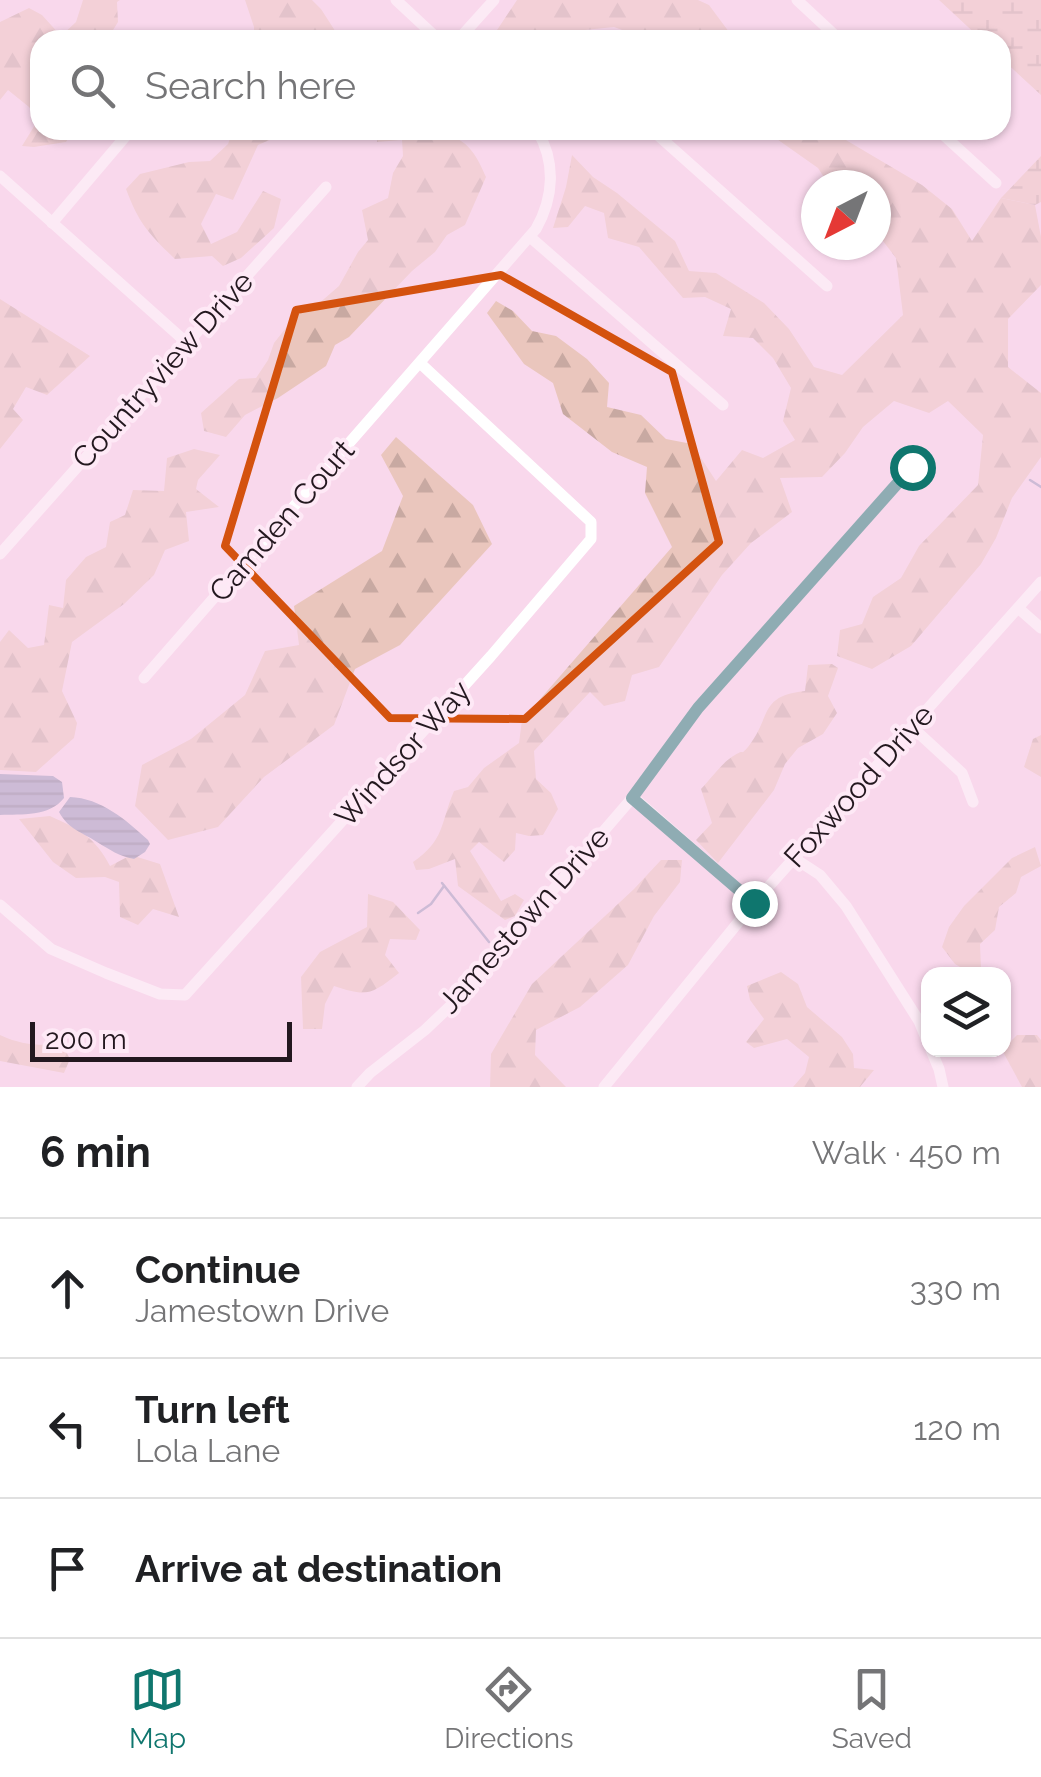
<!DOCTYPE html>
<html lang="en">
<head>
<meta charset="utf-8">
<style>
	:root { --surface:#fff; --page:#f2f2f2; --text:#202124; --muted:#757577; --line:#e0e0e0; --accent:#0f766e }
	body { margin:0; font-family:Raleway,sans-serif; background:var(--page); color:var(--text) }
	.controls { position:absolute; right:30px; bottom:30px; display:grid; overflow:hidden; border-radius:20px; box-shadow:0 2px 8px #0004 }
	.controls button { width:90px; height:90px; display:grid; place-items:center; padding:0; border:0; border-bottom:2px solid var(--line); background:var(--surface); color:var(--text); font:50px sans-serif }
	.compass { position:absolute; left:801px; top:170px; width:90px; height:90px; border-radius:50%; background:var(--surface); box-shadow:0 2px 8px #0004; rotate:222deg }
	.scale { position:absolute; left:30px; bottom:25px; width:262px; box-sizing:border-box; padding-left:10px; border:5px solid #23181f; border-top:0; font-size:28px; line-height:35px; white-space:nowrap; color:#23181f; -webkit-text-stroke:8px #fee9f6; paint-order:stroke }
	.stop { position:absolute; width:30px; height:30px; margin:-22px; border:8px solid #0f766e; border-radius:50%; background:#fff }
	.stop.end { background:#0f766e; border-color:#fff; box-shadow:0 2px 10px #0008 }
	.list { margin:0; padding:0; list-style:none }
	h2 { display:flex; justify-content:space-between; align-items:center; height:130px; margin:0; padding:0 40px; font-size:42px }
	h2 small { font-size:32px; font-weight:400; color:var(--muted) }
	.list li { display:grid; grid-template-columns:65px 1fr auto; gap:30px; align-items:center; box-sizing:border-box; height:140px; padding:0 40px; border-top:2px solid var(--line) }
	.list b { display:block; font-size:38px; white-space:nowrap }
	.list p { margin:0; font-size:32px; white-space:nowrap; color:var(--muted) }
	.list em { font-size:32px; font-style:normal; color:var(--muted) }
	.icon { flex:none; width:55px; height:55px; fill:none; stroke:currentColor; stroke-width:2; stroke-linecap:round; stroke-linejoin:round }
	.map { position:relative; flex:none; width:1041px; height:1087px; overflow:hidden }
	.search { position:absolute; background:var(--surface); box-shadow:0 2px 8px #0004; left:30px; right:30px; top:30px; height:110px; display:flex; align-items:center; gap:25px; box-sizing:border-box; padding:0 35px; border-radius:30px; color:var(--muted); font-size:38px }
	.sheet { height:550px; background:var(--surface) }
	nav { display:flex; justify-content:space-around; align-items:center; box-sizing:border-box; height:140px; border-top:2px solid var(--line); background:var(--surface); font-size:28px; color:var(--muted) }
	nav a { display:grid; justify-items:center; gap:5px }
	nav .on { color:var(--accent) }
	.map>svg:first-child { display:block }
</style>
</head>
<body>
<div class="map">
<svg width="1041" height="1087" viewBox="0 0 1041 1087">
	<defs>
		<pattern id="forest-firs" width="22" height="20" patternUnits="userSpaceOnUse" patternTransform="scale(2.5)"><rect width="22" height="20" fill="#eac6bd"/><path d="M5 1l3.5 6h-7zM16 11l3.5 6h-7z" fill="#c8a9a2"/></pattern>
		<pattern id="wetland-marsh" width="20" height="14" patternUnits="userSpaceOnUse" patternTransform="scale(2.5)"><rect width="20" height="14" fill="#eac6bd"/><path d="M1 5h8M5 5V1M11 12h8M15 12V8" fill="none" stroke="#c8a9a2"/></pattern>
		<pattern id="water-rules" width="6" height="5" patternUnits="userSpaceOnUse" patternTransform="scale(2.5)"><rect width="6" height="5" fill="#9797ba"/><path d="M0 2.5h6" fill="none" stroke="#7b7a97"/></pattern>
	</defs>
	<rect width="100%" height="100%" fill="#f9d8ec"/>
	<g fill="url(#forest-firs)">
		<path d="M 83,0 L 120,0 L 117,2 L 118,22 L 107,40 L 40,40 L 40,130 L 74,130 L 66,142 L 34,147 L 22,146 L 38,120 L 29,107 L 8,90 L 0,100 L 0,22 L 29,8 L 42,15 L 61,36 L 76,22 Z"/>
		<path d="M 245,0 L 312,0 L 321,9 L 341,40 L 254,40 L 254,27 Z"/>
		<path d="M 517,0 L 698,0 L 709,5 L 735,40 L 650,40 L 614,27 L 585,30 L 497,30 Z"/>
		<path d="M 233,130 L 293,130 L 258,145 L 233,200 L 216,194 L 201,224 L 211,244 L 237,232 L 263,191 L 281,199 L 274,228 L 241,258 L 223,266 L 212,256 L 175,259 C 149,234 139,224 126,189 L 140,174 L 189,162 L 210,161 L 228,144 Z"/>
		<path d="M 378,130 L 426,130 C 434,135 440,134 449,136 C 470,141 478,159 486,177 L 465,225 L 447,235 L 435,252 L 412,271 L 349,337 L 335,345 L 326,366 L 278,398 L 245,415 L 226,437 L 204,431 L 201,413 L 239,379 L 256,378 L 268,360 L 274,343 L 296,315 L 317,305 L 339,286 L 358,252 L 368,240 L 362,210 L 388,198 L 393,173 L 403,156 L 402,140 L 377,142 Z"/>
		<path d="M 764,130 L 829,130 L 922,185 L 952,209 L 972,241 L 1001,198 L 1035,205 L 1041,237 L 1041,285 L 1008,319 L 1008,367 L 1041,393 L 1041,457 L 1012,498 L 996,538 L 981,564 L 911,646 L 872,669 L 837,656 L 840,630 L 862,624 L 873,597 L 901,578 L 919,546 L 978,485 L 983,435 L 948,401 L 929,413 L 894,401 L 863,427 L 845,453 L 822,477 L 780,478 L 792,512 L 751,543 L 722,575 L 659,667 L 632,675 L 625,701 L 604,706 L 590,692 L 534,751 L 536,779 L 551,793 L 558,809 L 543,835 L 529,836 L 516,833 L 515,850 L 504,862 L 479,842 L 470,851 L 501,901 L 515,894 L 524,900 L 515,916 L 505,920 L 458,886 L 455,859 L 429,869 L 416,870 L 413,862 C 445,840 440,824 454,791 L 468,787 L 484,768 L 519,743 L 522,720 L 672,547 L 645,493 L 647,467 L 612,452 L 563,414 L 553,383 L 524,364 L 487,313 L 496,301 L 513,311 L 532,331 L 556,336 L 587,359 L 609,383 L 607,407 L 641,415 L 666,439 L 692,444 L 716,481 L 742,450 L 763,458 L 795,440 L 783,421 L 791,388 L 773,358 L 753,338 L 723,336 L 731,309 L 705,297 L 683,298 L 639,247 L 608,238 L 604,213 L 585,206 L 568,227 L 553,228 L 566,187 L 572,155 L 593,177 L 617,193 L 675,241 L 689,271 L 716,273 L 764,303 L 789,329 L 814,367 L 842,375 L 903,315 L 896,258 L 876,232 L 876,185 L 829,185 L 818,168 Z"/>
		<path d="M 0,299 L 90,356 L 47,395 L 26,387 L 13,409 L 23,420 L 0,449 Z"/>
		<path d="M 396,437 L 473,505 L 492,544 L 400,645 L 355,669 L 334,725 L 264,777 L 218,827 L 168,840 L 135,806 L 142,765 L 191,739 L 245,695 L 265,651 L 299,645 L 294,606 L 382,551 L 403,496 L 381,455 Z"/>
		<path d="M 194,449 L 220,455 L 198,480 L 196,489 L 219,507 L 186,512 L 189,541 L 165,550 L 154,575 L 124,604 L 72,642 L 62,691 L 77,723 L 74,738 L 36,772 L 0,770 L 0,642 L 9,630 L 28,648 L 44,645 L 49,605 L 63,608 L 66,580 L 86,557 L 106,547 L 110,522 L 125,515 L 133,490 L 164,491 L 167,458 Z"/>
		<path d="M 832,664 L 838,668 L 828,696 L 837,713 L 823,734 L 798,748 L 785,764 L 774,790 L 718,863 L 696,840 L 712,823 L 701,789 C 711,779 722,762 735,755 C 746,748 739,757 748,747 C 772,717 758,696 805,691 L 808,665 Z"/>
		<path d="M 1041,735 L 1041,777 L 1024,767 L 1033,739 Z"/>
		<path d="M 50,816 C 79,829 95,837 110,866 L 131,855 L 160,864 L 179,917 L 153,909 L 138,925 L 120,917 L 119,882 L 105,877 L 76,878 L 53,862 L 19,819 Z"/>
		<path d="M 1035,847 L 1041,866 L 1021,877 L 1016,893 L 999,907 L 995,930 L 980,944 L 981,968 L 972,974 L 955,964 L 942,947 L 949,927 L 964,906 L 1012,858 Z"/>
		<path d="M 661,860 L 682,860 L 680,882 L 654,916 L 628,965 L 580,1007 L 536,1030 L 535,1055 L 566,1087 L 490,1087 L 491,1054 L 532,984 L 634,889 Z"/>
		<path d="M 368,894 L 393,902 L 420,930 L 416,940 L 390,939 L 385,955 L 399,973 C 371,995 367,997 334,986 L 325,1004 L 322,1029 L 303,1029 L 301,977 L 320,952 L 367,927 Z"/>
		<path d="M 781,972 L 798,984 L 807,1007 L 842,1037 L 853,1054 L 854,1068 L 874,1070 L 860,1087 L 793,1087 L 805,1073 L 809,1057 L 787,1039 L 754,1048 L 746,1042 L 764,1019 L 750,1000 L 747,986 Z"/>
		<path d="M 0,1035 C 21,1045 40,1046 62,1044 L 70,1059 L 64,1073 L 0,1061 Z"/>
		<path d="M 1017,1035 L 1037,1035 L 1041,1040 L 1041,1087 L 1022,1087 L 1002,1050 Z"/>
	</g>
	<g fill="url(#wetland-marsh)">
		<path d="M 939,0 L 1041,0 L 1041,95 L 1001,58 L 1001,40 L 982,40 Z"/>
		<path d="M 1041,156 L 1041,202 L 1035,205 L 1001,198 Z"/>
	</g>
	<g fill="url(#water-rules)">
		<path d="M 0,774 L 53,776 L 62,782 L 64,798 C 49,817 22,814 0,815 Z"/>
		<path d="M 70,797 C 101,798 126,820 148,840 L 150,844 L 145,852 L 134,859 C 119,856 110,850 97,842 C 82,832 69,830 59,812 Z"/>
	</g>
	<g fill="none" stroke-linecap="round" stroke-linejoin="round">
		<g stroke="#9797ba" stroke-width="2.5">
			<path d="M 1030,480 L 1041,487"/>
			<path d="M 442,883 L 489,942"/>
			<path d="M 418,913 L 431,904 L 444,886"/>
		</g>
		<g stroke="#fff" stroke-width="11">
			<path d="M 396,0 L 439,40"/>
			<path d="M 797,0 L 840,40"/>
			<path d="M 458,40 L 494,0"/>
			<path d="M 652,130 L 827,286"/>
			<path d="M 938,130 L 996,183"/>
			<path d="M 0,176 L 187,343"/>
			<path d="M 52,223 L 131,130"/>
			<path d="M 530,237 L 723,405"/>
			<path d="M 0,554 L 326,187"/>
			<path d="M 1018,608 L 1041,628"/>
			<path d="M 144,678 L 536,229 C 554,197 556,162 537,130"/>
			<path d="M 912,727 L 962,773 L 973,802"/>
			<path d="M 633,797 L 754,903"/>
			<path d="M 794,858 L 820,875 L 846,906 L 919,1021 L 928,1043"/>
			<path d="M 0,905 L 51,949 L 106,973 L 160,994 L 185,995 L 491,656 L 591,539 L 591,522 L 420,363"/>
			<path d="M 931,1050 L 939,1069 L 943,1087"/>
			<path d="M 357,1087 L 370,1073 L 425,1030 L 465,992 L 633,797 L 698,708 L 912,467"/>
			<path d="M 604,1087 L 754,903 L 1041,582"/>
		</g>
	</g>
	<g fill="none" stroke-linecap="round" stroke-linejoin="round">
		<path stroke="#0f766e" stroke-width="12" d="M 754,903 L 632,798 L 698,708 L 912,467"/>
	</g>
	<path d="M0 0H1041V1087H0ZM 501,275 L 672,372 L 719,542 L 525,719 L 390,718 L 225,546 L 296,310 Z" fill="#f9d8ec" fill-opacity=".55" fill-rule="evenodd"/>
	<path fill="none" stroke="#d4520e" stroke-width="8" stroke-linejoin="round" d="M 501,275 L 672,372 L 719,542 L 525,719 L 390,718 L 225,546 L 296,310 Z"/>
	<g text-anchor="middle" stroke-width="8" stroke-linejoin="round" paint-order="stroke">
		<g font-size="30" fill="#23181f" stroke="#fee9f6">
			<text transform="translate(163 370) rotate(-48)" y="10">Countryview Drive</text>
			<text transform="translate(282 521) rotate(-49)" y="10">Camden Court</text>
			<text transform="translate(403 754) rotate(-48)" y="10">Windsor Way</text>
			<text transform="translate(859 786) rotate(-48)" y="10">Foxwood Drive</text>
			<text transform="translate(524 920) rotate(-48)" y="10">Jamestown Drive</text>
		</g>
	</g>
</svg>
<div class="controls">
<button><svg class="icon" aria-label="layers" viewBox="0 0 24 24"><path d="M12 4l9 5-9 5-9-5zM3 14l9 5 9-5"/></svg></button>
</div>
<svg class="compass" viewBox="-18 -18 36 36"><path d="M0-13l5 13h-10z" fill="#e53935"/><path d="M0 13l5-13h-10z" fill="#757577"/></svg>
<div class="scale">200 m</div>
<div class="stop" style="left:912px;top:467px"></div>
<div class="stop end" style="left:754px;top:903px"></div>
<div class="search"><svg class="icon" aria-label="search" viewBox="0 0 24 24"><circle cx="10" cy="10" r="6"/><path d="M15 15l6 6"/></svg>Search here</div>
</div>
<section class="sheet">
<h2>6 min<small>Walk · 450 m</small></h2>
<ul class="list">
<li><svg class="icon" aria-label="ahead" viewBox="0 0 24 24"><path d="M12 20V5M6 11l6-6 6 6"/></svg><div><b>Continue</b><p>Jamestown Drive</p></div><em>330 m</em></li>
<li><svg class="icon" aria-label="left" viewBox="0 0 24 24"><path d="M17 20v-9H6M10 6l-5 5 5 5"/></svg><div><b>Turn left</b><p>Lola Lane</p></div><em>120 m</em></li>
<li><svg class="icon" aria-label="arrive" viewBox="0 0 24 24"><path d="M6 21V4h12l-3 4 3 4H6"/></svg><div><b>Arrive at destination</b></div></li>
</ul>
</section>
<nav>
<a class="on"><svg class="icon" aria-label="map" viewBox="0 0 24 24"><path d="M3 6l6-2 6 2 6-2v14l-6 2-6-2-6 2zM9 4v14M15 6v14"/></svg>Map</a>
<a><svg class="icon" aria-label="directions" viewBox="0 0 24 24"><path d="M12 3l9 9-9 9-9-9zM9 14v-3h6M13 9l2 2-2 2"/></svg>Directions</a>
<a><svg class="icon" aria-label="saved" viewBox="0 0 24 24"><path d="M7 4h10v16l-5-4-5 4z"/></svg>Saved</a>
</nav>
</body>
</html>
